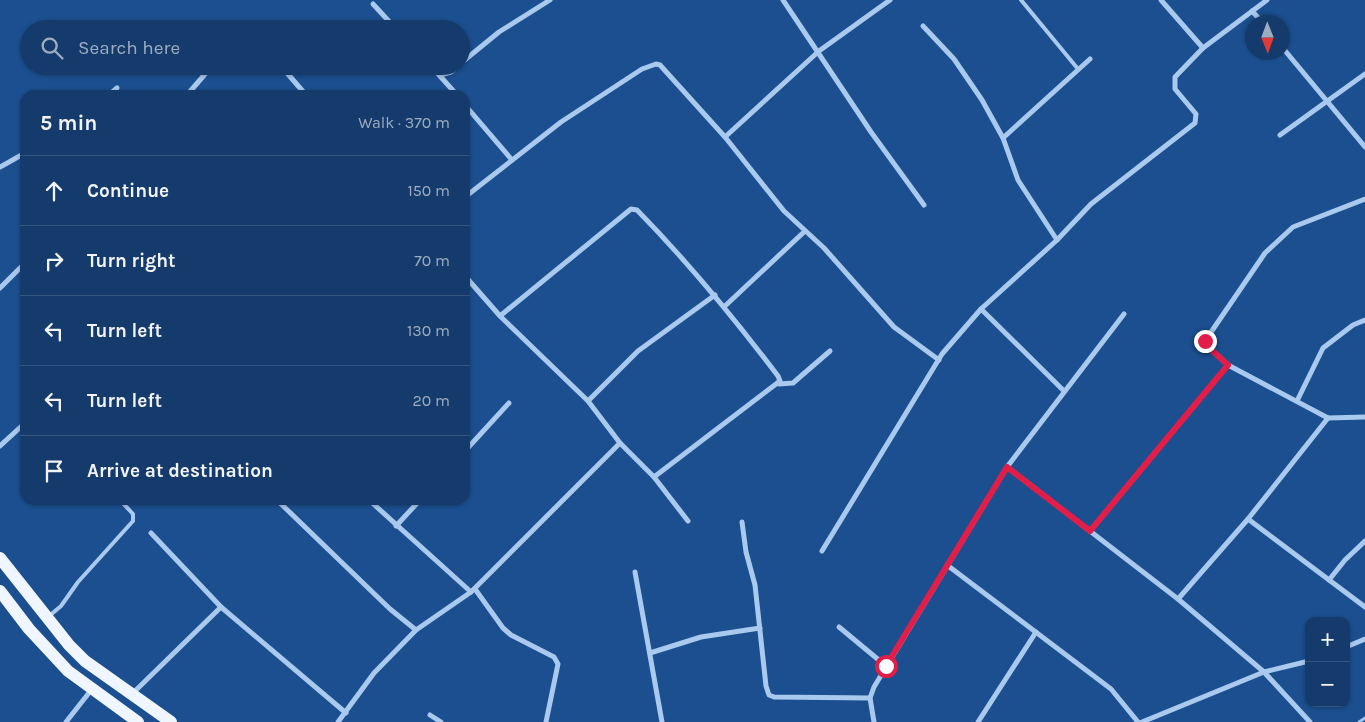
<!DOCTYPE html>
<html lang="en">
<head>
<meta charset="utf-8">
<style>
	:root { --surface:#143b6b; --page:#214673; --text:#f1f3f6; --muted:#9dadc1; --line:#33557e }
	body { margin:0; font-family:Karla,sans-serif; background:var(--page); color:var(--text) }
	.controls { position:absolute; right:15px; bottom:15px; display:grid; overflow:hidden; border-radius:10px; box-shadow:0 1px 4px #0004 }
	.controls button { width:45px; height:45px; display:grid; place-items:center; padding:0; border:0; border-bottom:1px solid var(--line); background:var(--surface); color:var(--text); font:25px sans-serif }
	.compass { position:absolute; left:1245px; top:15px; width:45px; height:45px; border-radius:50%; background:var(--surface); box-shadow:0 1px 4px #0004; rotate:179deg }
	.stop { position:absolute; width:15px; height:15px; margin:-11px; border:4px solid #e11d48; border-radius:50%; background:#fff }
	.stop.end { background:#e11d48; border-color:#fff; box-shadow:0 1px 5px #0008 }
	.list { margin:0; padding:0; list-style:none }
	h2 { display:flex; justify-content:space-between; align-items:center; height:65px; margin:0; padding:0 20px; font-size:21px }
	h2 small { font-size:16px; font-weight:400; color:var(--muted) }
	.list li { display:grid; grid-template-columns:32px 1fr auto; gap:15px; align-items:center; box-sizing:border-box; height:70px; padding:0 20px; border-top:1px solid var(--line) }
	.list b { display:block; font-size:19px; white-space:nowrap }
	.list em { font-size:16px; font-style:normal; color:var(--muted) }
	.icon { flex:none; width:28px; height:28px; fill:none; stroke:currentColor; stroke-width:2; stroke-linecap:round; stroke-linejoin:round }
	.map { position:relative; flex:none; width:1365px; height:722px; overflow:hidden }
	.search { position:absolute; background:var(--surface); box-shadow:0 1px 4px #0004; left:20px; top:20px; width:450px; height:55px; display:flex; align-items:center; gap:12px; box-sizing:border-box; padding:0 18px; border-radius:28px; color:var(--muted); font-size:19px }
	.panel { position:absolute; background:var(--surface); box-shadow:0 1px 4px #0004; left:20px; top:90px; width:450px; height:415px; border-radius:15px }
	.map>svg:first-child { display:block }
</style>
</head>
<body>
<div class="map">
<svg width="1365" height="722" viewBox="0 0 1365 722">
	<rect width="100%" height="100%" fill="#1b4f8f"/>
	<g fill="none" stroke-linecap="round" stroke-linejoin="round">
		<path stroke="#9cc4f0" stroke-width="3" d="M 1359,722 L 1365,718"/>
		<g stroke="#a9c9ee" stroke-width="4">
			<path d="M 1021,0 L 1078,69"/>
			<path d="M 48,617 L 61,606 L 78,582 L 133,521 L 133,514 L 120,500"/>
		</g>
		<g stroke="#a9c9ee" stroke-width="5">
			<path d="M 783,0 L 871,132 L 924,205"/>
			<path d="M 1161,0 L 1203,48"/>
			<path d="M 373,4 L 396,29"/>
			<path d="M 1252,11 L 1262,22"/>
			<path d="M 923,26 L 954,59 L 982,100 L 1003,138 L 1018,180 L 1057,240"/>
			<path d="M 1282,47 L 1365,147"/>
			<path d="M 461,63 L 499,32 L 550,0"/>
			<path d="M 281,66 L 306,95"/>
			<path d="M 431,66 L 457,95"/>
			<path d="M 440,75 L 451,72 L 458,66"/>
			<path d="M 109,95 L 117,88"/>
			<path d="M 187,95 L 212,66"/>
			<path d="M 465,105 L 512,160"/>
			<path d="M 1280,135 L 1365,74"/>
			<path d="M 725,137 L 819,51 L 890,0"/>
			<path d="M 1003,138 L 1090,59"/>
			<path d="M 0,167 L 25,153"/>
			<path d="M 465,197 L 561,122 L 642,69 L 656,64 L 660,65 L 725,137 L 784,211 L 824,248 L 894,327 L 939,360"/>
			<path d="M 1365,199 L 1293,227 L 1265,253 L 1205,341 L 1206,345 L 1228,365 L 1328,418 L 1365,417"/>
			<path d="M 465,276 L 500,316 L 588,401 L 620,443"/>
			<path d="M 0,288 L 25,263"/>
			<path d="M 725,306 L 805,231"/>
			<path d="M 981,309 L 1064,391"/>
			<path d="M 500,316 L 631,209 L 637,210 C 688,262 734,318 778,376 L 780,381 L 654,477"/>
			<path d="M 779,384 L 793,383 L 830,351"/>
			<path d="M 588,401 L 638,351 L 715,295"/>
			<path d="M 1297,401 L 1323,348 L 1353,325 L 1365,320"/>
			<path d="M 0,446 L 25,423"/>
			<path d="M 465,451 L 509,403"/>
			<path d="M 1007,467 L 1178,599 L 1264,672 L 1310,722"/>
			<path d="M 277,500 L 390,609 L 416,630"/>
			<path d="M 369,500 L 471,592"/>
			<path d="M 1248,519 L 1365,607"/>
			<path d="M 742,522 L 746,552 L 755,585 L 766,686 L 769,695 L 774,697 L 870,698"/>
			<path d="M 396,526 L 420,500"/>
			<path d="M 1090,531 L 1228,365"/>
			<path d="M 151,533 L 221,607 L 346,713"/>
			<path d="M 822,551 L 942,354 L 981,309 L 1057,240 L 1091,204 L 1195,123 L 1196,114 L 1175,89 L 1175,77 L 1203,48 L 1267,0"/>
			<path d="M 947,565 L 1111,689 L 1138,722"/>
			<path d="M 635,572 L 662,722"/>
			<path d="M 1329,580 L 1345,560 L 1365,541"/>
			<path d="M 475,589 L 503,628 L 511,635 L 554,657 L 558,664 L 546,722"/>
			<path d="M 1178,599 L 1248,519 L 1328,418"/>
			<path d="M 839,627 L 886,666"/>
			<path d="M 1346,647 L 1365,639"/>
			<path d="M 650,653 L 701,637 L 760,628"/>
			<path d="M 132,694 L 221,607"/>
			<path d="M 430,715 L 441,722"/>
			<path d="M 66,722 L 92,689"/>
			<path d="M 338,722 L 374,673 L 416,630 L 471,592 L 620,443 L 654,477 L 688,521"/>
			<path d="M 874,722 L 870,698 L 874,687 L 1007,467 L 1124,314"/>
			<path d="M 978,722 L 1036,632"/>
			<path d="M 1142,722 L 1264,672 L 1309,661"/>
		</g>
		<g stroke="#f0f6ff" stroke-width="12">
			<path d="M 0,558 L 69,645 L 85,661 L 171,722"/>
			<path d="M 0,591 L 29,629 L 68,671 L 138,722"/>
		</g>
	</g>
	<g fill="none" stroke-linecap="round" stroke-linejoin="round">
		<path stroke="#e11d48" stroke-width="6" d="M 886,666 L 1007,467 L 1090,531 L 1228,365 L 1206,345 L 1205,341"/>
	</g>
</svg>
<div class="controls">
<button>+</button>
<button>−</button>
</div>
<svg class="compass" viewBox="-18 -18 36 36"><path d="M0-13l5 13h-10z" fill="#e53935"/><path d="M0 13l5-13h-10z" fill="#9dadc1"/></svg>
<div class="stop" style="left:886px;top:666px"></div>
<div class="stop end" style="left:1205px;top:341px"></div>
<div class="search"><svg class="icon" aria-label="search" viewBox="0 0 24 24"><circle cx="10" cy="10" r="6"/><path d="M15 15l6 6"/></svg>Search here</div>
<section class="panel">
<h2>5 min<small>Walk · 370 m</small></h2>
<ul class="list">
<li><svg class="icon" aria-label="ahead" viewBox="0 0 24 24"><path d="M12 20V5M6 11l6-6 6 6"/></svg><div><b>Continue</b></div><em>150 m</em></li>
<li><svg class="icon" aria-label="right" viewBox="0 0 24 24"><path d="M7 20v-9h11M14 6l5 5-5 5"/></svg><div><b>Turn right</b></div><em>70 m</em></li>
<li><svg class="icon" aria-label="left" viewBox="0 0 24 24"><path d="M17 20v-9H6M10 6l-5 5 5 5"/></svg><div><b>Turn left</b></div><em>130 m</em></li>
<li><svg class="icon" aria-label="left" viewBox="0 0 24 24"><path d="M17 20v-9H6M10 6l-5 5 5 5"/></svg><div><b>Turn left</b></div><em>20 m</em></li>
<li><svg class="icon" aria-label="arrive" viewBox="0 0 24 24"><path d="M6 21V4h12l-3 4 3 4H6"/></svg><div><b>Arrive at destination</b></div></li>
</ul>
</section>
</div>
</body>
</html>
